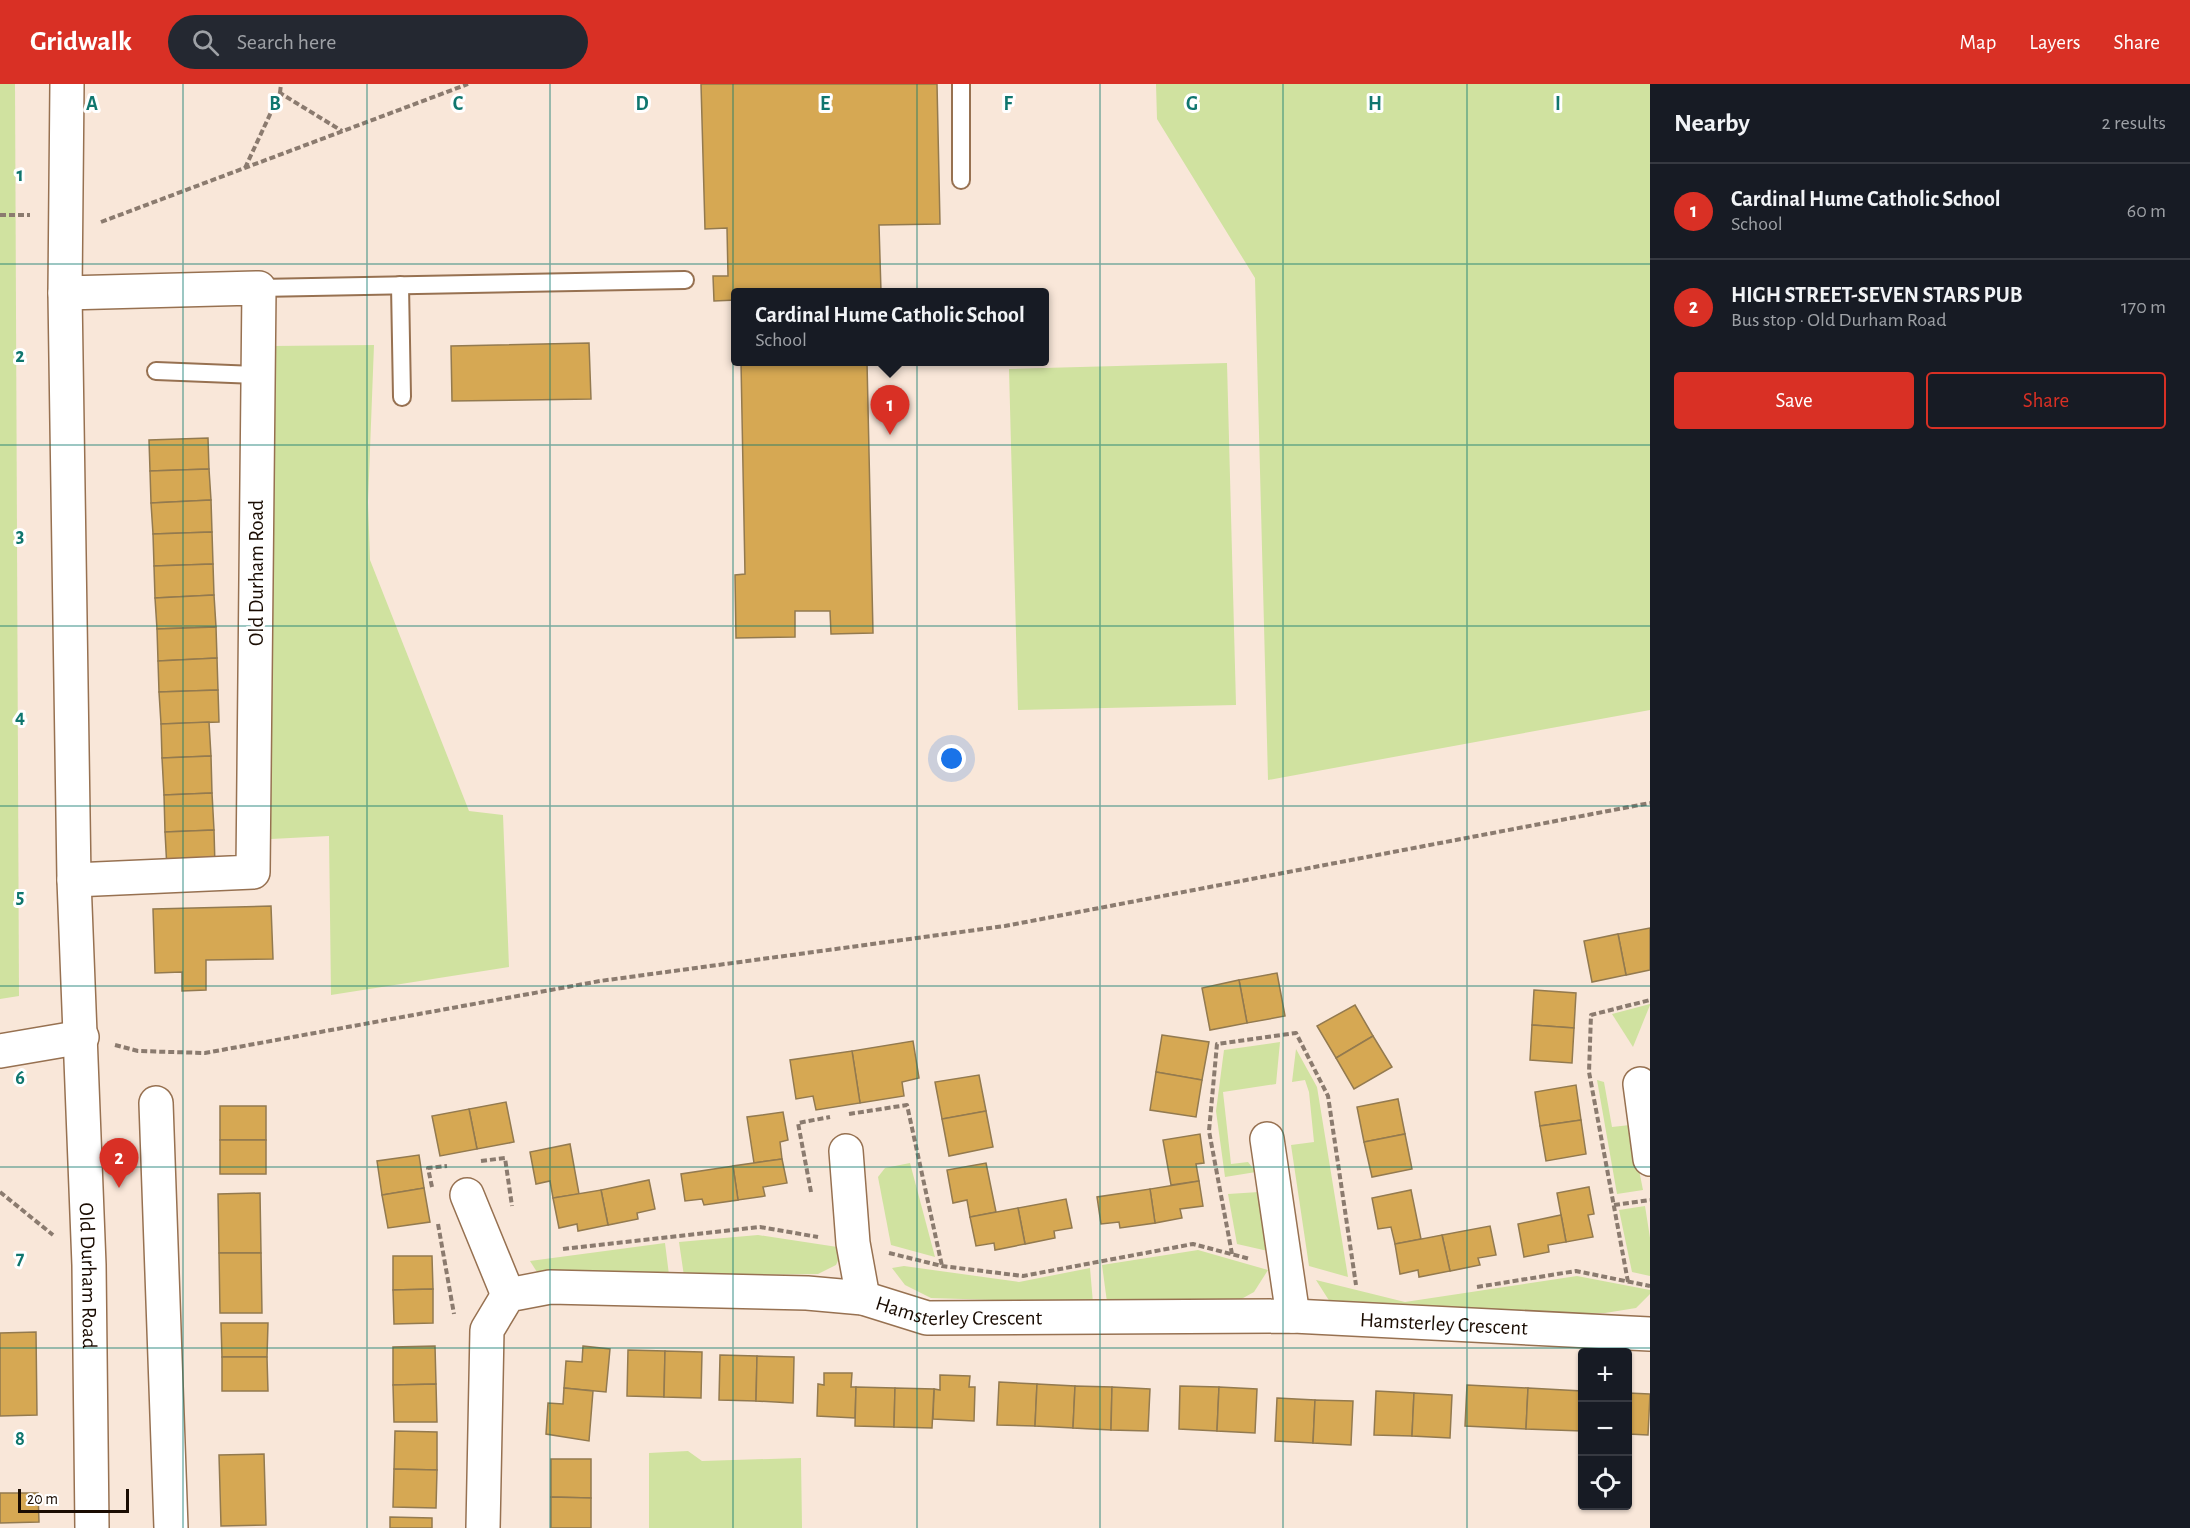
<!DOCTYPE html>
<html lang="en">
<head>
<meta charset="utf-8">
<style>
	:root { --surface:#171b24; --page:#242831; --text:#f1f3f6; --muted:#9ea1a6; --line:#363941; --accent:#d93025 }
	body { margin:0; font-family:"Alegreya Sans",sans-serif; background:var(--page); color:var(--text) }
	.controls { position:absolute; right:18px; bottom:18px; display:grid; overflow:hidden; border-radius:6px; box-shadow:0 2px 4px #0004 }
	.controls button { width:54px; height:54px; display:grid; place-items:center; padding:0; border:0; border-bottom:2px solid var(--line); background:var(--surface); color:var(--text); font:30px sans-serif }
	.scale { position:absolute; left:18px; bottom:15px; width:111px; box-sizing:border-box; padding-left:6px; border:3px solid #1a0c02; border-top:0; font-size:16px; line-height:21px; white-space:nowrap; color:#1a0c02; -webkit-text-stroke:4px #fff; paint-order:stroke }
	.you { position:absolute; left:952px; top:675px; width:21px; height:21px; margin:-15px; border:4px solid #fff; border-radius:50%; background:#1a73e8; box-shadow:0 0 0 9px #1a73e833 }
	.badge { display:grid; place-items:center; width:39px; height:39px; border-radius:50%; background:var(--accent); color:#fff; font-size:20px; font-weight:700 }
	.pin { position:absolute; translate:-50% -50px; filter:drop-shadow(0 2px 3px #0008) }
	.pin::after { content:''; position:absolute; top:32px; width:21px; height:18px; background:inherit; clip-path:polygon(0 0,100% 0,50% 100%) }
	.popup { position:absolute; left:731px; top:204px; width:318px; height:78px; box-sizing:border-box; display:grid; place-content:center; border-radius:6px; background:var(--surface); filter:drop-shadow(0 2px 4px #0005); font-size:20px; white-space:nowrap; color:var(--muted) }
	.popup b { font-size:22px; color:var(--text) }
	.popup::after { content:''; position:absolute; left:50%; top:100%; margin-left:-12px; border:12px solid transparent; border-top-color:var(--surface) }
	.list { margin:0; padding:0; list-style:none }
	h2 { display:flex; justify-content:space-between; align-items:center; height:78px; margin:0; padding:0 24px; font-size:26px }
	h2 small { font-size:20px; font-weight:400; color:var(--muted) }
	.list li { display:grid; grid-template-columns:39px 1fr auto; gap:18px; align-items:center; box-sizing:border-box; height:96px; padding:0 24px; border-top:2px solid var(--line) }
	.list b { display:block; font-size:22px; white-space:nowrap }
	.list p { margin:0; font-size:20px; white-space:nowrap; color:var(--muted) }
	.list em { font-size:20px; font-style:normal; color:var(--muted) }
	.actions { display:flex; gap:12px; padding:18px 24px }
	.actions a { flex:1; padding:14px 0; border:2px solid var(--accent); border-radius:6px; text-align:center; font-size:21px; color:var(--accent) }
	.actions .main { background:var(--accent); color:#fff }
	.icon { flex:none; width:33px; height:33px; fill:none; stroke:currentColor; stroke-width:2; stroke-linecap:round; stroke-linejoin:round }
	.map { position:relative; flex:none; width:1650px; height:1444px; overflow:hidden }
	header { display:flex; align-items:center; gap:36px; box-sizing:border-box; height:84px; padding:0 30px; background:var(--accent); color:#fff }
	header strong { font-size:28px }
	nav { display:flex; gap:33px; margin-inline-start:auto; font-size:21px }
	.search { width:420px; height:54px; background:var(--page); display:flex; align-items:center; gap:15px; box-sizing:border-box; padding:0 21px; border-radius:33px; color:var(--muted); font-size:22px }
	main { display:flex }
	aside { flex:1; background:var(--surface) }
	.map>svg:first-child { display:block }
</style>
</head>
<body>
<header>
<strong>Gridwalk</strong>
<div class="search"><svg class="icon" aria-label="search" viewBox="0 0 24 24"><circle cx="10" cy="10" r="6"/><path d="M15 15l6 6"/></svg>Search here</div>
<nav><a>Map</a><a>Layers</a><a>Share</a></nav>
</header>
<main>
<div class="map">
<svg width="1650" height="1444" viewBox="0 0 1650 1444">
	<rect width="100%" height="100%" fill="#f9e7d9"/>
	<g fill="#d0e2a0">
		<path d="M 0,0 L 15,0 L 19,912 L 0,915 Z"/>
		<path d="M 1156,0 L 1650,0 L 1650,626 L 1268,696 L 1255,194 L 1157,35 Z"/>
		<path d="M 374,261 L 368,418 L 370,476 L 469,727 L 503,731 L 509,883 L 331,911 L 329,752 L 271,755 L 272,262 Z"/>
		<path d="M 1227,279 L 1236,621 L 1018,626 L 1009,285 Z"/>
		<path d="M 1650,920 L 1650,921 L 1633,963 L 1612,930 Z"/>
		<path d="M 1280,958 L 1276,1000 L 1223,1008 L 1231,1080 L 1248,1078 L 1256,1088 L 1225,1093 L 1216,1027 L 1224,966 Z"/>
		<path d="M 1296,965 L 1317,1003 L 1348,1193 L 1309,1182 L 1291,1061 L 1314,1058 L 1309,1008 L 1305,996 L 1292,998 Z"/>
		<path d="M 1597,996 L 1604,998 L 1612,1043 L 1630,1041 L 1643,1106 L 1617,1110 Z"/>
		<path d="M 910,1079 L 935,1173 L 891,1161 L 878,1093 L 885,1084 Z"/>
		<path d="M 1259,1108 L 1268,1167 L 1237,1160 L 1228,1110 Z"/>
		<path d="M 1645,1122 L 1650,1154 L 1650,1192 L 1632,1188 L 1619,1126 Z"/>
		<path d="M 758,1151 L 844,1164 L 836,1181 L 818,1190 L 684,1192 L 679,1158 Z"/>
		<path d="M 665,1159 L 669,1191 L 537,1188 L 530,1177 Z"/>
		<path d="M 1198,1166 L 1268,1186 L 1254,1208 L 1234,1219 L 1107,1218 L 1102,1181 Z"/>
		<path d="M 904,1182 L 1019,1198 L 1090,1184 L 1093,1219 L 931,1214 L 905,1201 L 892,1184 Z"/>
		<path d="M 1577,1192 L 1650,1206 L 1650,1210 L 1636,1224 L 1605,1229 L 1498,1230 L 1330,1218 L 1316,1196 L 1405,1218 Z"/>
		<path d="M 688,1367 L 702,1377 L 801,1374 L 802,1444 L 649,1444 L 649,1369 Z"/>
	</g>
	<g fill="#d6a853" stroke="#937a4f" stroke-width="1.5">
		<path d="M 701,0 L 937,0 L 940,140 L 879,141 L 881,208 L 736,208 L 736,216 L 714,217 L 713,192 L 728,192 L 727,144 L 705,145 Z"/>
		<path d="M 589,259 L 591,315 L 452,317 L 451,262 Z"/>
		<path d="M 741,278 L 867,278 L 873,549 L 831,550 L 830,527 L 795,527 L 795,553 L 736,554 L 735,491 L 745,490 Z"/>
		<path d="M 208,354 L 209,385 L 150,387 L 149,356 Z"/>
		<path d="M 209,385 L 211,416 L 151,419 L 150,387 Z"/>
		<path d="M 211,416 L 212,448 L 153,450 L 151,419 Z"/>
		<path d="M 212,448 L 213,480 L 154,482 L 153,450 Z"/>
		<path d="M 213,480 L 214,511 L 155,514 L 154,482 Z"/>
		<path d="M 214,511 L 216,543 L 157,545 L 155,514 Z"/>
		<path d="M 216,543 L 217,574 L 158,577 L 157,545 Z"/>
		<path d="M 217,574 L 218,606 L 159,608 L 158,577 Z"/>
		<path d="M 218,606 L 219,638 L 161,640 L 159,608 Z"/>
		<path d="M 209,638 L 211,672 L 162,674 L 161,640 Z"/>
		<path d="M 211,672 L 212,709 L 164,711 L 162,674 Z"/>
		<path d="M 212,709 L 214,746 L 165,748 L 164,711 Z"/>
		<path d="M 214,746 L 215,783 L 167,785 L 165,748 Z"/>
		<path d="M 271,822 L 273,875 L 206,876 L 206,906 L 182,907 L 182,888 L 155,889 L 153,825 Z"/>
		<path d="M 1650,844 L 1650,886 L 1626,891 L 1618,850 Z"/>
		<path d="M 1618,850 L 1626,891 L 1592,898 L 1584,857 Z"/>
		<path d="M 1277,889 L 1285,932 L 1247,939 L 1239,896 Z"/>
		<path d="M 1239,896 L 1247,939 L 1210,946 L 1202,904 Z"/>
		<path d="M 1534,906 L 1576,909 L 1574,944 L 1532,941 Z"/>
		<path d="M 1355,921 L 1373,952 L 1336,974 L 1317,942 Z"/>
		<path d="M 1532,941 L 1574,944 L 1572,979 L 1530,976 Z"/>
		<path d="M 1162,951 L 1209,958 L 1202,996 L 1156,988 Z"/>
		<path d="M 1373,952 L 1392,983 L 1354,1005 L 1336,974 Z"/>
		<path d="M 913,957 L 919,994 L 902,998 L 904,1012 L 860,1019 L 852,967 Z"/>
		<path d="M 852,967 L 860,1019 L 816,1026 L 813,1012 L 796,1015 L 790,976 Z"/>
		<path d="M 1156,988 L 1202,996 L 1196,1033 L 1150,1026 Z"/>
		<path d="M 979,991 L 986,1027 L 942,1035 L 935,998 Z"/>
		<path d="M 1576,1001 L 1581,1036 L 1540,1042 L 1535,1008 Z"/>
		<path d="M 1398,1015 L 1405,1050 L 1364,1058 L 1357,1023 Z"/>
		<path d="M 506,1018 L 514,1058 L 477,1065 L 469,1025 Z"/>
		<rect x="220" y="1022" width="46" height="34"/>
		<path d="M 469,1025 L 477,1065 L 440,1072 L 432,1032 Z"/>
		<path d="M 986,1027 L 993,1063 L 949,1072 L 942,1035 Z"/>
		<path d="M 783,1028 L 788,1056 L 780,1058 L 782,1075 L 754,1079 L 747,1033 Z"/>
		<path d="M 1581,1036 L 1586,1070 L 1546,1077 L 1540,1042 Z"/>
		<path d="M 1200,1050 L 1204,1079 L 1196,1080 L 1199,1097 L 1171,1101 L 1163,1056 Z"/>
		<path d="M 1405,1050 L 1412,1085 L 1372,1093 L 1364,1058 Z"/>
		<rect x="220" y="1056" width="46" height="34"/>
		<path d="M 570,1060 L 579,1110 L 553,1114 L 550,1097 L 536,1100 L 530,1068 Z"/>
		<path d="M 419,1071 L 424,1104 L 382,1111 L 377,1077 Z"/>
		<path d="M 782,1075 L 787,1099 L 763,1103 L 765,1112 L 738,1116 L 733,1082 Z"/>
		<path d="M 986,1079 L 996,1128 L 970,1133 L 967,1116 L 953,1119 L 947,1086 Z"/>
		<path d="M 733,1082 L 738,1116 L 704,1121 L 702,1115 L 685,1117 L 681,1090 Z"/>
		<path d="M 649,1096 L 655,1125 L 637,1129 L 638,1135 L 608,1141 L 601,1106 Z"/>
		<path d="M 1199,1097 L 1203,1122 L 1180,1125 L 1182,1134 L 1155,1139 L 1150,1105 Z"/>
		<path d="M 1589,1103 L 1594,1130 L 1588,1131 L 1593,1153 L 1566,1158 L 1557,1109 Z"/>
		<path d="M 424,1104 L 430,1138 L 388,1144 L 382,1111 Z"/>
		<path d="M 1150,1105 L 1155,1139 L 1120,1144 L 1119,1138 L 1101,1140 L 1097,1113 Z"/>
		<path d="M 601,1106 L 608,1141 L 578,1147 L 577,1140 L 559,1144 L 553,1114 Z"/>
		<path d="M 1411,1106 L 1421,1155 L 1395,1160 L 1391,1143 L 1378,1145 L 1372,1114 Z"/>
		<path d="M 260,1109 L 261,1169 L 219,1169 L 218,1110 Z"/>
		<path d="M 1066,1115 L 1072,1144 L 1054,1147 L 1055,1154 L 1025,1160 L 1018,1124 Z"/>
		<path d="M 1018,1124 L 1025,1160 L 995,1166 L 994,1159 L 976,1162 L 970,1133 Z"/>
		<path d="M 1561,1131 L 1566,1158 L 1548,1161 L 1549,1168 L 1524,1173 L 1518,1140 Z"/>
		<path d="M 1490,1142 L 1496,1171 L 1478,1174 L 1480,1181 L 1450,1187 L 1442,1151 Z"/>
		<path d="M 1442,1151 L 1450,1187 L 1419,1193 L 1418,1186 L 1400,1190 L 1395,1160 Z"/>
		<path d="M 219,1169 L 261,1169 L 262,1229 L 220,1229 Z"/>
		<path d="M 393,1172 L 432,1172 L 433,1205 L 393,1206 Z"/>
		<path d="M 433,1205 L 433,1239 L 394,1240 L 393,1206 Z"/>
		<path d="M 221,1239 L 268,1239 L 267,1273 L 222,1273 Z"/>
		<path d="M 36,1248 L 37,1331 L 0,1332 L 0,1249 Z"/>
		<path d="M 435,1262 L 436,1300 L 393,1301 L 393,1263 Z"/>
		<path d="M 583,1262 L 610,1265 L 606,1308 L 564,1304 L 566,1277 L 582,1278 Z"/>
		<path d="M 628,1266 L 665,1267 L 664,1313 L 627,1312 Z"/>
		<path d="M 665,1267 L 702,1268 L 701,1314 L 664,1313 Z"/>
		<path d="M 720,1271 L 757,1272 L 756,1317 L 719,1316 Z"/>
		<path d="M 757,1272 L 794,1273 L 793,1319 L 756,1317 Z"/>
		<path d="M 222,1273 L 267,1273 L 268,1307 L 222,1307 Z"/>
		<path d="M 824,1289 L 852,1289 L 851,1303 L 856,1303 L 855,1334 L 817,1332 L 818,1300 L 824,1301 Z"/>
		<path d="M 940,1291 L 970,1292 L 969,1303 L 975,1303 L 974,1337 L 933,1335 L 934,1305 L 940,1306 Z"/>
		<path d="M 999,1298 L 1037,1300 L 1035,1342 L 997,1341 Z"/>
		<path d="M 436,1300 L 437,1338 L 394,1338 L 393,1301 Z"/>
		<path d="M 1037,1300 L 1075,1302 L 1073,1344 L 1035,1342 Z"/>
		<path d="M 1467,1301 L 1528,1304 L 1526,1345 L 1465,1342 Z"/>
		<path d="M 1075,1302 L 1112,1303 L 1111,1346 L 1073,1344 Z"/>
		<path d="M 1180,1302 L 1219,1303 L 1217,1347 L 1179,1345 Z"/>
		<path d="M 856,1303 L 895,1304 L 894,1343 L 855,1342 Z"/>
		<path d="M 1112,1303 L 1150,1305 L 1148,1347 L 1111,1346 Z"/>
		<path d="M 1219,1303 L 1257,1305 L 1255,1349 L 1217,1347 Z"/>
		<path d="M 564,1304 L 593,1307 L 589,1357 L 546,1350 L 548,1319 L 563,1320 Z"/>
		<path d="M 895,1304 L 934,1305 L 932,1344 L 894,1343 Z"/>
		<path d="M 1528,1304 L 1582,1307 L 1582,1347 L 1526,1345 Z"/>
		<path d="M 1376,1307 L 1414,1309 L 1412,1352 L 1374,1351 Z"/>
		<path d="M 1414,1309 L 1452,1311 L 1450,1354 L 1412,1352 Z"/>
		<path d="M 1628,1309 L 1650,1310 L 1648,1351 L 1628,1350 Z"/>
		<path d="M 1277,1314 L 1315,1316 L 1313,1359 L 1275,1357 Z"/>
		<path d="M 1315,1316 L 1353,1317 L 1351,1361 L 1313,1359 Z"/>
		<path d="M 395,1347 L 437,1348 L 437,1386 L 394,1385 Z"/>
		<path d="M 264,1370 L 266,1441 L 221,1442 L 219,1371 Z"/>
		<path d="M 551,1375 L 591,1375 L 591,1414 L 551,1413 Z"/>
		<path d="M 394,1385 L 437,1386 L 436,1424 L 393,1423 Z"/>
		<path d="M 0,1409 L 38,1409 L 39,1438 L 0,1439 Z"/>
		<path d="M 551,1413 L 591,1414 L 591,1444 L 551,1444 Z"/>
		<path d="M 390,1433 L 432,1434 L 432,1444 L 390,1444 Z"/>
	</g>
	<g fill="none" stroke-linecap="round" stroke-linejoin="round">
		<g stroke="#977151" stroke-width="20">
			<g id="service">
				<path d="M 961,0 L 961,96"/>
				<path d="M 400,201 L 402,313"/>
				<path d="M 259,204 L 685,196"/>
				<path d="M 156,287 L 258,291"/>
			</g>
		</g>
		<g stroke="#977151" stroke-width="36">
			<g id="minor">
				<path d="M 65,209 L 259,204 L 253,788 L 74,796"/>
				<path d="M 0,967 L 82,953"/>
				<path d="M 1640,1000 L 1650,1075"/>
				<path d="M 156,1019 L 171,1444"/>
				<path d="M 1267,1055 L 1293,1232"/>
				<path d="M 846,1067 L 853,1159 L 863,1214"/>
				<path d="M 467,1111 L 508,1211"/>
				<path id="s1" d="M 483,1444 L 487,1246 L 508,1211 L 550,1203 L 807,1209 L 863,1214 L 927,1234 L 1293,1232 L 1650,1250"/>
			</g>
		</g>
		<g stroke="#977151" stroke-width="36">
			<g id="secondary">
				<path id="s2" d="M 67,0 L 65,209 L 74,796 L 89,1181 L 92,1444"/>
			</g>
		</g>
		<g stroke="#8b7b6f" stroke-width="4" stroke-dasharray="6 3" stroke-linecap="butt">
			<path d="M 280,9 L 281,0"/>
			<path d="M 245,84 L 280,9 L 342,47"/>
			<path d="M 0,131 L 30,131"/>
			<path d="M 101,138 L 468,0"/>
			<path d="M 115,961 L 138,967 L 205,969 L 600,897 L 1005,842 L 1650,719"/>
			<path d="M 849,1030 L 907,1021 L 942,1182"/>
			<path d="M 481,1077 L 505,1074 L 512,1122"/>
			<path d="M 432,1103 L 428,1084 L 447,1082"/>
			<path d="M 0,1108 L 53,1151"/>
			<path d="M 811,1108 L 798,1039 L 830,1033"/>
			<path d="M 1614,1121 L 1650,1116"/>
			<path d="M 438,1140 L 454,1230"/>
			<path d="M 563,1165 L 760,1143 L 818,1153"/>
			<path d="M 889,1169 L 942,1182 L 1023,1192 L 1193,1160 L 1250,1175"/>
			<path d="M 1232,1170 L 1209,1047 L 1217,960 L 1296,949 L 1328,1012 L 1356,1201"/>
			<path d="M 1628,1198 L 1589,988 L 1591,931 L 1650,916"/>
			<path d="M 1477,1203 L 1576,1187 L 1650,1202"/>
		</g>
		<use href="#service" stroke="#fff" stroke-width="16"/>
		<use href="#minor" stroke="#fff" stroke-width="33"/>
		<use href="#secondary" stroke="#fff" stroke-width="33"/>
	</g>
	<path fill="none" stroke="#0f766e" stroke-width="1.5" stroke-opacity="0.55" d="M 183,0 L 183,1444M 367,0 L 367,1444M 550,0 L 550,1444M 733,0 L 733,1444M 917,0 L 917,1444M 1100,0 L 1100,1444M 1283,0 L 1283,1444M 1467,0 L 1467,1444M 0,180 L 1650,180M 0,361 L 1650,361M 0,542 L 1650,542M 0,722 L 1650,722M 0,902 L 1650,902M 0,1083 L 1650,1083M 0,1264 L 1650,1264"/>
	<g text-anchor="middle" stroke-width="6" stroke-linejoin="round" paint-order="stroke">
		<g font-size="21" fill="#1a0c02" stroke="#fff">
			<text transform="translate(256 489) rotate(-90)" y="7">Old Durham Road</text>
			<text dy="7" stroke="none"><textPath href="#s2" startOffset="1192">Old Durham Road</textPath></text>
			<text dy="7" stroke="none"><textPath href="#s1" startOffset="693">Hamsterley Crescent</textPath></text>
			<text dy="7" stroke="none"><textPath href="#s1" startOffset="1179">Hamsterley Crescent</textPath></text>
		</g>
	</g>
	<g font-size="20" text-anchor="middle" font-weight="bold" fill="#0f766e" stroke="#fff" stroke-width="6" stroke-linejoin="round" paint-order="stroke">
		<text x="92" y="26">A</text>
		<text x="275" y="26">B</text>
		<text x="458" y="26">C</text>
		<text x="642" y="26">D</text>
		<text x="825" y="26">E</text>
		<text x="1008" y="26">F</text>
		<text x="1192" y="26">G</text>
		<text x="1375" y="26">H</text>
		<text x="1558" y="26">I</text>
		<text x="20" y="97">1</text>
		<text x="20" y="278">2</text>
		<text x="20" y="458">3</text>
		<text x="20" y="639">4</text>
		<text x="20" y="819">5</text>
		<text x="20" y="1000">6</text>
		<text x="20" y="1180">7</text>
		<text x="20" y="1361">8</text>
	</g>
</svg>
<div class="controls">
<button>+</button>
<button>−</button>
<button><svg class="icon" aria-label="locate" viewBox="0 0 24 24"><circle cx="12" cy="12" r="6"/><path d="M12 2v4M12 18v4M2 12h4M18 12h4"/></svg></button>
</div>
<div class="scale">20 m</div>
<div class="you"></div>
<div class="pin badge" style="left:890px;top:351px">1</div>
<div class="popup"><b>Cardinal Hume Catholic School</b>School</div>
<div class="pin badge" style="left:119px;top:1104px">2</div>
</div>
<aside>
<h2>Nearby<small>2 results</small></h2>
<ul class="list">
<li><span class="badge">1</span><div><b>Cardinal Hume Catholic School</b><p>School</p></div><em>60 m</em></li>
<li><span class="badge">2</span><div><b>HIGH STREET-SEVEN STARS PUB</b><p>Bus stop · Old Durham Road</p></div><em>170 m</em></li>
</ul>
<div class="actions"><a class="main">Save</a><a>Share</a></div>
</aside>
</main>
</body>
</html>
